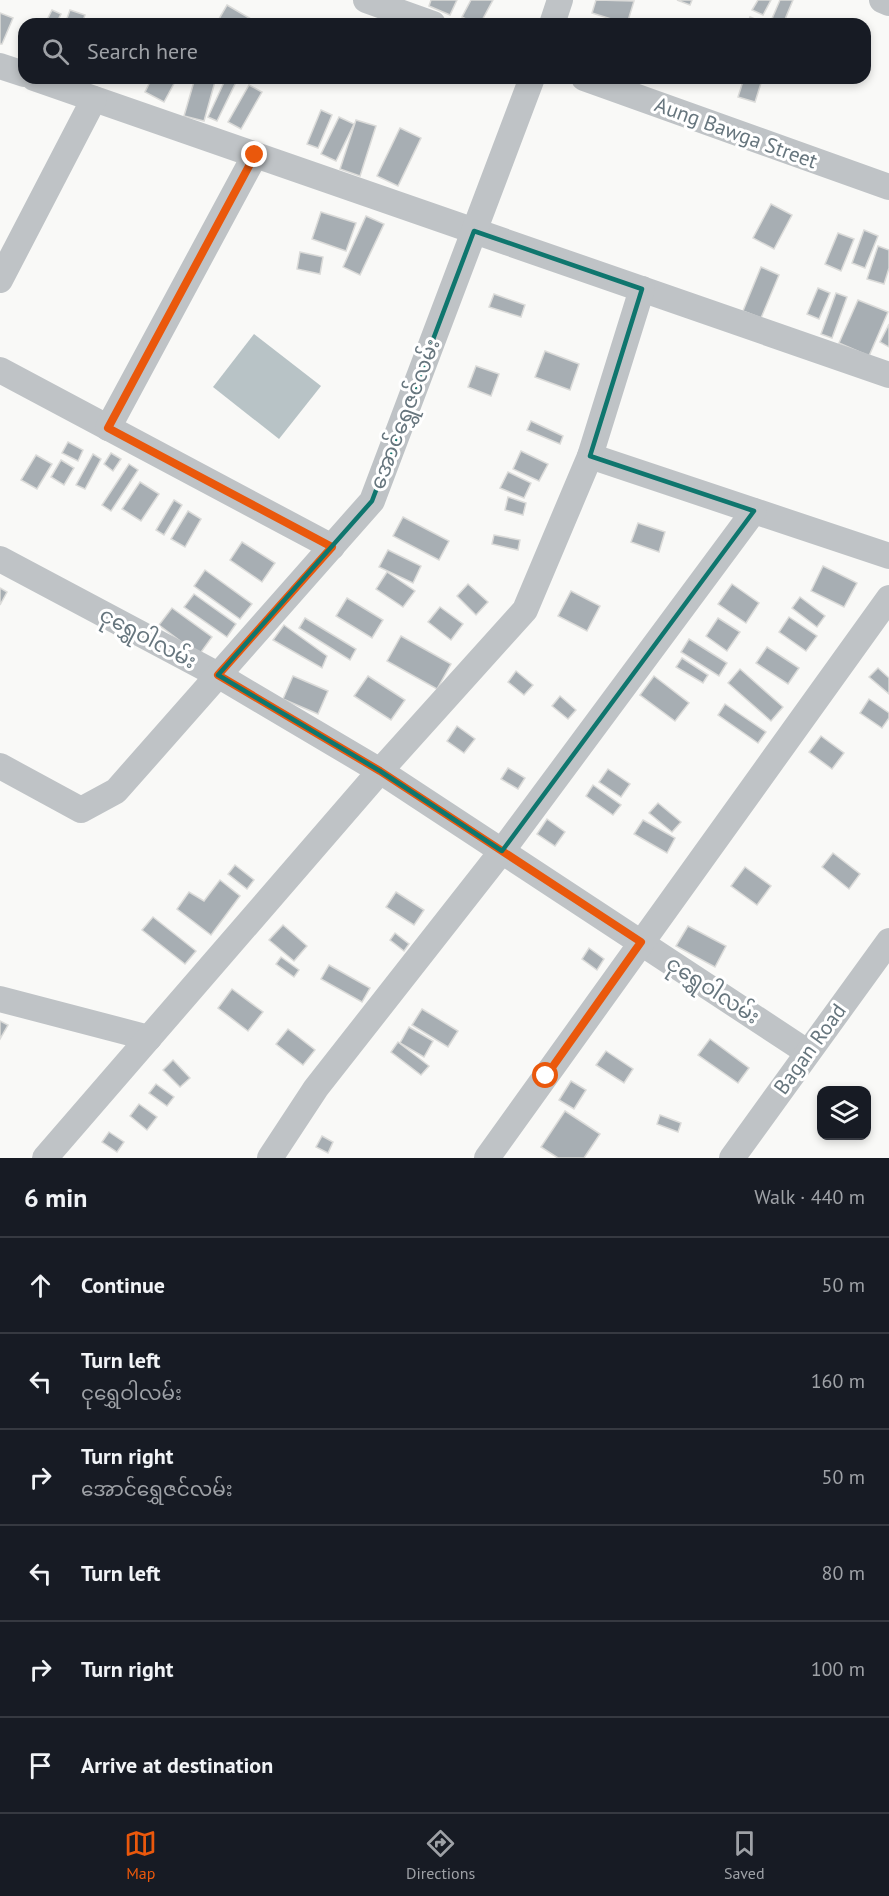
<!DOCTYPE html>
<html lang="en">
<head>
<meta charset="utf-8">
<style>
	:root { --surface:#171b24; --page:#242831; --text:#f1f3f6; --muted:#9ea1a6; --line:#363941; --accent:#ea580c }
	body { margin:0; font-family:"PT Sans","Noto Sans Myanmar",sans-serif; background:var(--page); color:var(--text) }
	.controls { position:absolute; right:18px; bottom:18px; display:grid; overflow:hidden; border-radius:12px; box-shadow:0 3px 9px #0003 }
	.controls button { width:54px; height:54px; display:grid; place-items:center; padding:0; border:0; border-bottom:2px solid var(--line); background:var(--surface); color:var(--text); font:30px sans-serif }
	.stop { position:absolute; width:18px; height:18px; margin:-14px; border:4px solid #ea580c; border-radius:50%; background:#fff }
	.stop.end { background:#ea580c; border-color:#fff; box-shadow:0 2px 6px #0008 }
	.list { margin:0; padding:0; list-style:none }
	h2 { display:flex; justify-content:space-between; align-items:center; height:78px; margin:0; padding:0 24px; font-size:26px }
	h2 small { font-size:20px; font-weight:400; color:var(--muted) }
	.list li { display:grid; grid-template-columns:39px 1fr auto; gap:18px; align-items:center; box-sizing:border-box; height:96px; padding:0 24px; border-top:2px solid var(--line) }
	.list b { display:block; font-size:22px; white-space:nowrap }
	.list p { margin:0; font-size:20px; white-space:nowrap; color:var(--muted) }
	.list em { font-size:20px; font-style:normal; color:var(--muted) }
	.icon { flex:none; width:33px; height:33px; fill:none; stroke:currentColor; stroke-width:2; stroke-linecap:round; stroke-linejoin:round }
	.map { position:relative; flex:none; width:889px; height:1158px; overflow:hidden }
	.search { position:absolute; background:var(--surface); box-shadow:0 3px 9px #0003; left:18px; right:18px; top:18px; height:66px; display:flex; align-items:center; gap:15px; box-sizing:border-box; padding:0 21px; border-radius:18px; color:var(--muted); font-size:22px }
	.sheet { height:654px; background:var(--surface) }
	nav { display:flex; justify-content:space-around; align-items:center; box-sizing:border-box; height:84px; border-top:2px solid var(--line); background:var(--surface); font-size:16px; color:var(--muted) }
	nav a { display:grid; justify-items:center; gap:3px }
	nav .on { color:var(--accent) }
	.map>svg:first-child { display:block }
</style>
</head>
<body>
<div class="map">
<svg width="889" height="1158" viewBox="0 0 889 1158">
	<rect width="100%" height="100%" fill="#f9f9f7"/>
	<path fill="#b8c3c6" d="M 254,334 L 321,386 L 279,439 L 213,387 Z"/>
	<g fill="#a7aeb3" stroke="#dbdbd9" stroke-width="1.5">
		<path d="M 431,0 L 457,0 L 450,15 L 429,6 Z"/>
		<path d="M 471,0 L 493,0 L 480,24 L 475,24 L 462,17 Z"/>
		<path d="M 596,0 L 634,1 L 627,24 L 592,13 Z"/>
		<path d="M 677,0 L 692,0 L 690,5 Z"/>
		<path d="M 758,0 L 771,0 L 763,15 L 752,10 Z"/>
		<path d="M 780,0 L 793,0 L 783,24 L 771,21 Z"/>
		<path d="M 227,5 L 251,19 L 248,24 L 216,24 Z"/>
		<path d="M 52,10 L 61,14 L 56,24 L 45,24 Z"/>
		<path d="M 70,10 L 85,15 L 82,24 L 65,24 Z"/>
		<path d="M 0,13 L 13,18 L 2,44 L 0,44 Z"/>
		<path d="M 750,17 L 760,21 L 758,24 L 747,24 Z"/>
		<path d="M 832,19 L 844,24 L 830,24 Z"/>
		<path d="M 152,78 L 177,78 L 164,102 L 145,92 Z"/>
		<path d="M 195,78 L 216,78 L 204,121 L 184,116 Z"/>
		<path d="M 226,78 L 237,80 L 217,121 L 208,117 Z"/>
		<path d="M 334,78 L 346,78 L 345,83 Z"/>
		<path d="M 744,78 L 755,78 L 762,80 L 755,102 L 738,97 Z"/>
		<path d="M 249,85 L 262,92 L 241,129 L 228,122 Z"/>
		<path d="M 321,110 L 332,115 L 318,148 L 307,144 Z"/>
		<path d="M 339,117 L 354,124 L 336,161 L 321,154 Z"/>
		<path d="M 356,120 L 376,126 L 360,176 L 340,169 Z"/>
		<path d="M 400,128 L 421,138 L 398,186 L 377,176 Z"/>
		<path d="M 771,204 L 792,215 L 774,249 L 753,238 Z"/>
		<path d="M 321,212 L 356,223 L 346,251 L 312,239 Z"/>
		<path d="M 366,216 L 384,224 L 360,275 L 343,267 Z"/>
		<path d="M 864,230 L 878,236 L 865,268 L 852,263 Z"/>
		<path d="M 838,233 L 854,239 L 841,271 L 825,264 Z"/>
		<path d="M 878,246 L 889,250 L 889,268 L 884,284 L 867,279 Z"/>
		<path d="M 300,252 L 323,257 L 320,274 L 297,269 Z"/>
		<path d="M 761,267 L 779,275 L 761,318 L 743,311 Z"/>
		<path d="M 818,288 L 830,293 L 819,319 L 807,314 Z"/>
		<path d="M 836,293 L 847,297 L 832,338 L 821,334 Z"/>
		<path d="M 494,294 L 525,305 L 521,317 L 489,307 Z"/>
		<path d="M 858,300 L 888,312 L 869,356 L 839,343 Z"/>
		<path d="M 889,324 L 889,347 L 880,342 Z"/>
		<path d="M 545,351 L 579,364 L 570,390 L 535,377 Z"/>
		<path d="M 476,366 L 499,374 L 491,396 L 468,387 Z"/>
		<path d="M 531,421 L 563,436 L 560,444 L 527,430 Z"/>
		<path d="M 68,442 L 83,450 L 78,461 L 62,453 Z"/>
		<path d="M 521,451 L 548,464 L 539,481 L 513,469 Z"/>
		<path d="M 111,453 L 121,459 L 113,471 L 104,464 Z"/>
		<path d="M 93,454 L 101,459 L 85,489 L 76,485 Z"/>
		<path d="M 36,455 L 52,464 L 37,489 L 21,480 Z"/>
		<path d="M 61,460 L 74,468 L 64,485 L 51,477 Z"/>
		<path d="M 129,464 L 138,470 L 111,511 L 102,505 Z"/>
		<path d="M 508,472 L 531,483 L 524,498 L 500,488 Z"/>
		<path d="M 140,482 L 159,494 L 141,521 L 122,509 Z"/>
		<path d="M 508,497 L 526,503 L 523,515 L 505,510 Z"/>
		<path d="M 174,500 L 182,505 L 164,535 L 156,530 Z"/>
		<path d="M 188,511 L 201,519 L 185,547 L 171,539 Z"/>
		<path d="M 403,517 L 449,541 L 439,560 L 393,536 Z"/>
		<path d="M 638,523 L 665,532 L 659,552 L 631,542 Z"/>
		<path d="M 494,535 L 520,540 L 518,550 L 492,544 Z"/>
		<path d="M 242,542 L 275,563 L 262,582 L 230,560 Z"/>
		<path d="M 388,550 L 421,566 L 413,583 L 379,567 Z"/>
		<path d="M 823,566 L 857,583 L 844,607 L 811,591 Z"/>
		<path d="M 205,570 L 252,604 L 240,619 L 194,586 Z"/>
		<path d="M 387,572 L 415,591 L 403,607 L 376,589 Z"/>
		<path d="M 468,584 L 488,602 L 476,615 L 457,596 Z"/>
		<path d="M 732,584 L 759,603 L 746,623 L 718,604 Z"/>
		<path d="M 0,588 L 7,592 L 0,605 Z"/>
		<path d="M 571,591 L 600,606 L 587,631 L 558,616 Z"/>
		<path d="M 194,594 L 236,624 L 227,637 L 184,607 Z"/>
		<path d="M 800,597 L 825,616 L 817,627 L 792,608 Z"/>
		<path d="M 347,598 L 383,620 L 372,638 L 336,616 Z"/>
		<path d="M 440,607 L 463,624 L 451,640 L 428,622 Z"/>
		<path d="M 172,608 L 212,637 L 199,655 L 159,625 Z"/>
		<path d="M 789,617 L 817,636 L 806,651 L 779,632 Z"/>
		<path d="M 305,618 L 356,649 L 350,660 L 299,628 Z"/>
		<path d="M 718,618 L 740,632 L 727,651 L 706,636 Z"/>
		<path d="M 284,625 L 327,656 L 322,668 L 273,640 Z"/>
		<path d="M 401,636 L 451,664 L 437,689 L 387,661 Z"/>
		<path d="M 689,639 L 727,663 L 719,676 L 681,652 Z"/>
		<path d="M 767,647 L 799,668 L 788,684 L 756,663 Z"/>
		<path d="M 682,658 L 708,675 L 703,683 L 676,667 Z"/>
		<path d="M 878,668 L 889,678 L 889,694 L 869,677 Z"/>
		<path d="M 740,669 L 783,707 L 771,721 L 728,683 Z"/>
		<path d="M 516,671 L 533,685 L 524,695 L 508,682 Z"/>
		<path d="M 293,676 L 328,691 L 318,714 L 283,699 Z"/>
		<path d="M 368,676 L 405,700 L 391,720 L 354,696 Z"/>
		<path d="M 654,676 L 689,703 L 675,721 L 640,695 Z"/>
		<path d="M 560,696 L 576,710 L 568,719 L 552,706 Z"/>
		<path d="M 869,699 L 889,713 L 889,718 L 882,728 L 860,713 Z"/>
		<path d="M 725,704 L 766,732 L 758,743 L 718,715 Z"/>
		<path d="M 457,726 L 475,739 L 464,753 L 447,741 Z"/>
		<path d="M 821,736 L 844,753 L 832,769 L 809,752 Z"/>
		<path d="M 508,768 L 525,778 L 518,789 L 501,779 Z"/>
		<path d="M 608,769 L 630,784 L 621,797 L 599,782 Z"/>
		<path d="M 593,785 L 621,805 L 613,815 L 586,796 Z"/>
		<path d="M 658,803 L 681,822 L 672,832 L 649,813 Z"/>
		<path d="M 547,819 L 565,832 L 555,846 L 537,834 Z"/>
		<path d="M 643,820 L 675,838 L 667,853 L 634,834 Z"/>
		<path d="M 833,853 L 860,874 L 849,889 L 822,867 Z"/>
		<path d="M 235,865 L 254,880 L 247,889 L 228,874 Z"/>
		<path d="M 745,867 L 771,886 L 757,905 L 731,886 Z"/>
		<path d="M 220,880 L 240,896 L 211,935 L 177,909 L 189,892 L 204,901 Z"/>
		<path d="M 396,892 L 424,910 L 414,925 L 386,907 Z"/>
		<path d="M 153,917 L 196,951 L 185,964 L 142,930 Z"/>
		<path d="M 283,925 L 307,946 L 294,961 L 269,940 Z"/>
		<path d="M 688,926 L 726,946 L 715,967 L 676,946 Z"/>
		<path d="M 395,933 L 409,944 L 404,951 L 390,940 Z"/>
		<path d="M 589,948 L 604,959 L 597,970 L 582,959 Z"/>
		<path d="M 281,957 L 299,970 L 294,977 L 276,964 Z"/>
		<path d="M 329,965 L 370,988 L 362,1002 L 321,979 Z"/>
		<path d="M 232,989 L 263,1012 L 248,1031 L 218,1008 Z"/>
		<path d="M 422,1009 L 458,1031 L 448,1047 L 412,1025 Z"/>
		<path d="M 0,1021 L 8,1025 L 0,1039 Z"/>
		<path d="M 409,1027 L 433,1041 L 424,1057 L 400,1043 Z"/>
		<path d="M 288,1029 L 315,1050 L 303,1065 L 276,1044 Z"/>
		<path d="M 710,1039 L 749,1068 L 738,1083 L 698,1055 Z"/>
		<path d="M 398,1042 L 429,1066 L 421,1075 L 391,1052 Z"/>
		<path d="M 606,1051 L 633,1069 L 624,1083 L 596,1065 Z"/>
		<path d="M 173,1060 L 190,1078 L 180,1087 L 163,1070 Z"/>
		<path d="M 571,1081 L 586,1090 L 574,1109 L 559,1100 Z"/>
		<path d="M 156,1084 L 174,1097 L 167,1106 L 149,1093 Z"/>
		<path d="M 139,1104 L 157,1117 L 147,1130 L 130,1116 Z"/>
		<path d="M 565,1111 L 600,1134 L 584,1158 L 558,1158 L 541,1147 Z"/>
		<path d="M 660,1115 L 681,1123 L 678,1132 L 657,1124 Z"/>
		<path d="M 109,1132 L 124,1142 L 117,1152 L 102,1142 Z"/>
		<path d="M 322,1136 L 333,1142 L 328,1153 L 316,1147 Z"/>
	</g>
	<g fill="none" stroke-linecap="round" stroke-linejoin="round">
		<g stroke="#bfc3c6" stroke-width="26">
			<path d="M 366,0 L 433,24"/>
			<path d="M 882,0 L 889,3"/>
			<path d="M 552,24 L 560,0"/>
			<path d="M 0,66 L 24,74"/>
			<path d="M 34,78 L 889,375"/>
			<path d="M 584,78 L 889,187"/>
			<path d="M 0,280 L 94,99"/>
			<path d="M 0,370 L 332,547"/>
			<path d="M 108,428 L 255,155"/>
			<path d="M 590,456 L 889,556"/>
			<path d="M 0,559 L 218,675 L 380,771 L 807,1052"/>
			<path d="M 0,766 L 81,810 L 116,791 L 372,501 L 532,78"/>
			<path d="M 0,999 L 149,1038"/>
			<path d="M 45,1158 L 380,771 L 525,610 L 590,456 L 642,289"/>
			<path d="M 270,1158 L 316,1088 L 502,851 L 754,511"/>
			<path d="M 487,1158 L 889,598"/>
			<path d="M 732,1158 L 889,941"/>
		</g>
	</g>
	<g fill="none" stroke-linecap="round" stroke-linejoin="round">
		<path stroke="#ea580c" stroke-width="8" d="M 255,155 L 108,428 L 332,547 L 218,675 L 380,771 L 641,942 L 546,1076"/>
	</g>
	<path fill="none" stroke="#0f766e" stroke-width="4.5" stroke-linejoin="round" d="M 474,231 L 642,289 L 590,456 L 754,511 L 502,851 L 380,771 L 218,675 L 372,501 Z"/>
	<g text-anchor="middle" stroke-width="6" stroke-linejoin="round" paint-order="stroke">
		<g font-size="21" fill="#67767e" stroke="#fff">
			<text transform="translate(736 133) rotate(20)" y="7">Aung Bawga Street</text>
			<text transform="translate(405 414) rotate(-69)" y="7">အောင်ရွှေဇင်လမ်း</text>
			<text transform="translate(148 638) rotate(28)" y="7">ငုရွှေဝါလမ်း</text>
			<text transform="translate(713 990) rotate(33)" y="7">ငုရွှေဝါလမ်း</text>
			<text transform="translate(810 1049) rotate(-54)" y="7">Bagan Road</text>
		</g>
	</g>
</svg>
<div class="controls">
<button><svg class="icon" aria-label="layers" viewBox="0 0 24 24"><path d="M12 4l9 5-9 5-9-5zM3 14l9 5 9-5"/></svg></button>
</div>
<div class="stop" style="left:546px;top:1076px"></div>
<div class="stop end" style="left:255px;top:155px"></div>
<div class="search"><svg class="icon" aria-label="search" viewBox="0 0 24 24"><circle cx="10" cy="10" r="6"/><path d="M15 15l6 6"/></svg>Search here</div>
</div>
<section class="sheet">
<h2>6 min<small>Walk · 440 m</small></h2>
<ul class="list">
<li><svg class="icon" aria-label="ahead" viewBox="0 0 24 24"><path d="M12 20V5M6 11l6-6 6 6"/></svg><div><b>Continue</b></div><em>50 m</em></li>
<li><svg class="icon" aria-label="left" viewBox="0 0 24 24"><path d="M17 20v-9H6M10 6l-5 5 5 5"/></svg><div><b>Turn left</b><p>ငုရွှေဝါလမ်း</p></div><em>160 m</em></li>
<li><svg class="icon" aria-label="right" viewBox="0 0 24 24"><path d="M7 20v-9h11M14 6l5 5-5 5"/></svg><div><b>Turn right</b><p>အောင်ရွှေဇင်လမ်း</p></div><em>50 m</em></li>
<li><svg class="icon" aria-label="left" viewBox="0 0 24 24"><path d="M17 20v-9H6M10 6l-5 5 5 5"/></svg><div><b>Turn left</b></div><em>80 m</em></li>
<li><svg class="icon" aria-label="right" viewBox="0 0 24 24"><path d="M7 20v-9h11M14 6l5 5-5 5"/></svg><div><b>Turn right</b></div><em>100 m</em></li>
<li><svg class="icon" aria-label="arrive" viewBox="0 0 24 24"><path d="M6 21V4h12l-3 4 3 4H6"/></svg><div><b>Arrive at destination</b></div></li>
</ul>
</section>
<nav>
<a class="on"><svg class="icon" aria-label="map" viewBox="0 0 24 24"><path d="M3 6l6-2 6 2 6-2v14l-6 2-6-2-6 2zM9 4v14M15 6v14"/></svg>Map</a>
<a><svg class="icon" aria-label="directions" viewBox="0 0 24 24"><path d="M12 3l9 9-9 9-9-9zM9 14v-3h6M13 9l2 2-2 2"/></svg>Directions</a>
<a><svg class="icon" aria-label="saved" viewBox="0 0 24 24"><path d="M7 4h10v16l-5-4-5 4z"/></svg>Saved</a>
</nav>
</body>
</html>
